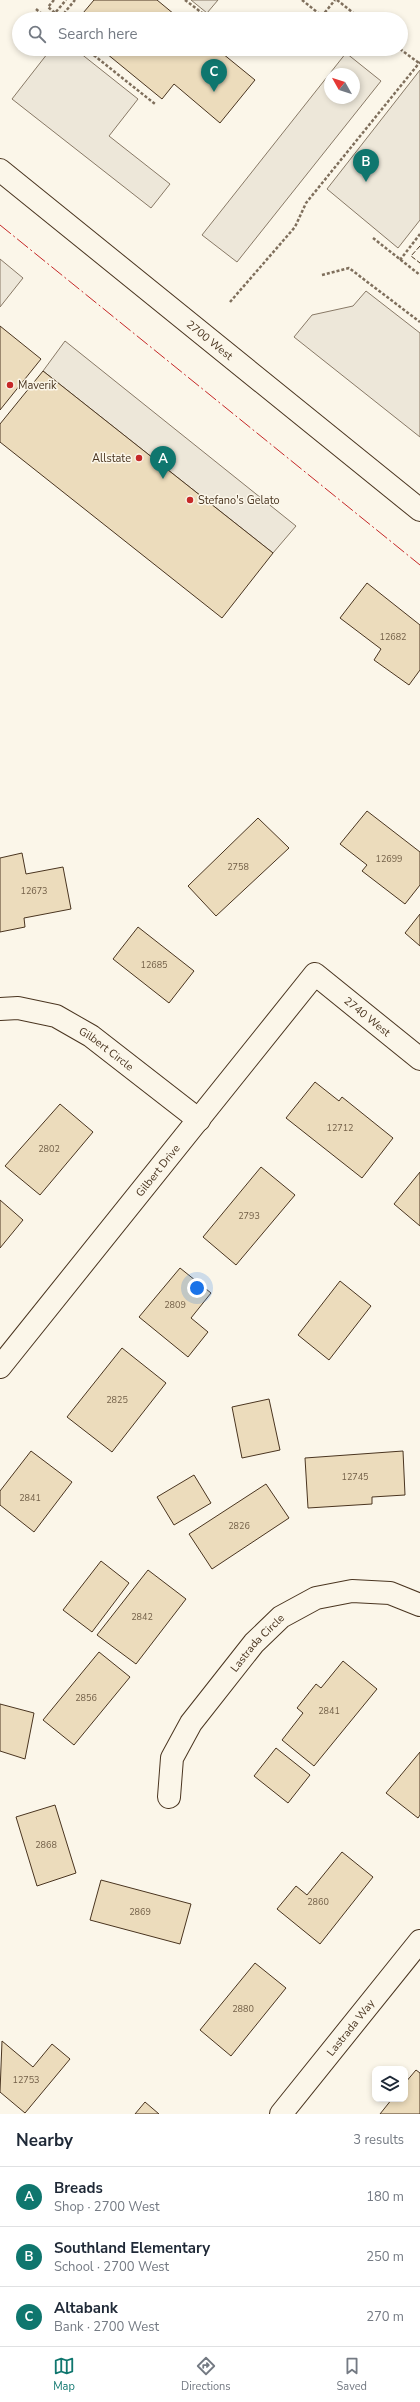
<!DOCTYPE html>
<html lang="en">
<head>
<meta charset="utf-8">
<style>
	:root { --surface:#fff; --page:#f6f6f7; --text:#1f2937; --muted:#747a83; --line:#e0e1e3; --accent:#0f766e }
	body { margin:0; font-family:"Nunito Sans",sans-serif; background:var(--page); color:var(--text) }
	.controls { position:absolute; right:12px; bottom:12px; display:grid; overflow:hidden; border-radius:8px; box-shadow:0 2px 6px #0003 }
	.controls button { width:36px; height:36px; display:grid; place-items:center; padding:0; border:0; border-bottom:1px solid var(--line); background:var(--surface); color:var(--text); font:20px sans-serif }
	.compass { position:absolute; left:324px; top:68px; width:36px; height:36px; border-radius:50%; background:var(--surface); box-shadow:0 2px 6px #0003; rotate:309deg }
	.you { position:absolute; left:197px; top:1288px; width:14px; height:14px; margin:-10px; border:3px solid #fff; border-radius:50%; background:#1a73e8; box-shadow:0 0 0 6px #1a73e833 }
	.badge { display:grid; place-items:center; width:26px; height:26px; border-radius:50%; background:var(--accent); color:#fff; font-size:13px; font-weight:700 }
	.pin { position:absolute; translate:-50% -33px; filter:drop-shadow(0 1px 2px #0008) }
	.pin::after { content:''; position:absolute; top:21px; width:14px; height:12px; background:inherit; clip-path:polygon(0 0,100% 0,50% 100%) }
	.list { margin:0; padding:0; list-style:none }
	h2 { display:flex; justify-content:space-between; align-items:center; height:52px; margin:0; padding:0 16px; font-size:17px }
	h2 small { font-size:13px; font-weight:400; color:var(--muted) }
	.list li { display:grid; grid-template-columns:26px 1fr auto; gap:12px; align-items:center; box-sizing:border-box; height:60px; padding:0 16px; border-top:1px solid var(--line) }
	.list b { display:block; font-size:15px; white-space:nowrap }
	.list p { margin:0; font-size:13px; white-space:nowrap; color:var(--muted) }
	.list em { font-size:13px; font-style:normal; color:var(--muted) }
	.icon { flex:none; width:22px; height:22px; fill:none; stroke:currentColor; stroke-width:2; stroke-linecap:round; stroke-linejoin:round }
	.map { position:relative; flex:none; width:420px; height:2114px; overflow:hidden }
	.search { position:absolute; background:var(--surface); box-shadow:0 2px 6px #0003; left:12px; right:12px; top:12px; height:44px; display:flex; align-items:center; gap:10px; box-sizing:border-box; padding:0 14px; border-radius:22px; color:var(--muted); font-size:15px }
	.sheet { height:232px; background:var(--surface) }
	nav { display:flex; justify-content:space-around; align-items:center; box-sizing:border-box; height:56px; border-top:1px solid var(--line); background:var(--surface); font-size:11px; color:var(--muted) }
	nav a { display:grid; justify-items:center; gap:2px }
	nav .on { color:var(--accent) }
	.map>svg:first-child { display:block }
</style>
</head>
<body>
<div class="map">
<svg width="420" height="2114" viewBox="0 0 420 2114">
	<rect width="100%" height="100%" fill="#fbf6e9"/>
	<g fill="#ede7d9" stroke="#887966" fill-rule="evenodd">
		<path d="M 191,0 L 218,0 L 207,13 Z"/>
		<path d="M 51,49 L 75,49 L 138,99 L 109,136 L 170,184 L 151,208 L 12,99 Z"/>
		<path d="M 346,53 L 381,81 L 237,262 L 202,235 ZM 330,74 L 354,74 L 354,98 L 330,98 Z"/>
		<path d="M 420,70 L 420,220 L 398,248 L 327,189 Z"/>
		<path d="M 0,259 L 23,278 L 0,307 Z"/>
		<path d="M 366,291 L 420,333 L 420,437 L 294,337 L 312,315 L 353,306 Z"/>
		<path d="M 65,341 L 296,526 L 273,553 L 43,371 Z"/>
	</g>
	<g fill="#ecdcbc" stroke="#4a3520">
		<path d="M 94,0 L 157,0 L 180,19 L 78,19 Z"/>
		<path d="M 101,49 L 217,49 L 255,80 L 220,123 L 174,84 L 162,99 Z"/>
		<path d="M 0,326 L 41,359 L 0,410 Z"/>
		<path d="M 43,371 L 273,553 L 222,618 L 0,442 L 0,424 Z"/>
		<path d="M 367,583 L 420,625 L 420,670 L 409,685 L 374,660 L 381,649 L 340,618 Z"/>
		<path d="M 367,811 L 420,852 L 420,885 L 405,904 L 362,871 L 367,865 L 340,844 Z"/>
		<path d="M 258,818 L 289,848 L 216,916 L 188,886 Z"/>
		<path d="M 22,853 L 26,874 L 63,867 L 71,909 L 24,918 L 25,927 L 0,932 L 0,858 Z"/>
		<path d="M 420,914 L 420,946 L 405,933 Z"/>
		<path d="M 138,927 L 194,971 L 169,1003 L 113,959 Z"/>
		<path d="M 315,1082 L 339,1101 L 342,1097 L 393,1138 L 362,1178 L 286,1118 Z"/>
		<path d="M 60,1104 L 93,1132 L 40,1195 L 5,1166 Z"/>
		<path d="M 261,1167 L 295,1195 L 236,1265 L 203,1237 Z"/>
		<path d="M 420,1172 L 420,1226 L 394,1204 Z"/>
		<path d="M 0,1200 L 23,1220 L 0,1248 Z"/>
		<path d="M 180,1268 L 211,1293 L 191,1318 L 208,1332 L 188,1357 L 139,1317 Z"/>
		<path d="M 340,1281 L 371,1306 L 329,1360 L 298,1335 Z"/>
		<path d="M 122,1348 L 166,1383 L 112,1452 L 67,1417 Z"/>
		<path d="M 269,1399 L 280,1450 L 242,1458 L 232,1407 Z"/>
		<path d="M 31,1451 L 72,1482 L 34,1532 L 0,1505 L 0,1491 Z"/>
		<path d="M 403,1451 L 405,1495 L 372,1497 L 372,1504 L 308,1508 L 305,1458 Z"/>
		<path d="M 194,1475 L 211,1503 L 174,1525 L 157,1497 Z"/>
		<path d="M 266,1484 L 289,1518 L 212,1569 L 189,1534 Z"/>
		<path d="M 101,1561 L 129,1583 L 92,1632 L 63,1610 Z"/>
		<path d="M 148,1570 L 186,1599 L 136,1664 L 97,1635 Z"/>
		<path d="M 99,1652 L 130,1677 L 74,1745 L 43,1720 Z"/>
		<path d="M 343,1661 L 377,1689 L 314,1766 L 282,1740 L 303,1713 L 297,1708 L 316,1684 L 321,1688 Z"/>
		<path d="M 0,1704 L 34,1713 L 25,1759 L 0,1751 Z"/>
		<path d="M 276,1748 L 310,1775 L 288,1803 L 254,1776 Z"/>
		<path d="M 420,1752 L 420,1815 L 418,1818 L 386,1793 Z"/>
		<path d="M 55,1805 L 76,1873 L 37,1886 L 16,1817 Z"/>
		<path d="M 342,1852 L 373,1877 L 320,1944 L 277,1909 L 296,1886 L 307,1895 Z"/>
		<path d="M 101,1880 L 191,1904 L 180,1944 L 90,1920 Z"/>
		<path d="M 255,1963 L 286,1988 L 231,2056 L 200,2030 Z"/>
		<path d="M 2,2041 L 33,2067 L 52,2044 L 70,2059 L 25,2113 L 0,2092 Z"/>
		<path d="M 416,2070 L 420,2073 L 420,2114 L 380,2114 L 392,2099 L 405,2099 L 405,2083 Z"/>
		<path d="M 145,2102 L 159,2114 L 135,2114 Z"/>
	</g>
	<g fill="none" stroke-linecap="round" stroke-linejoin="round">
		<g stroke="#4a3520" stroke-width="24">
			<g id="minor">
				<path id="s1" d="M 0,1009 L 18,1008 L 56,1016 L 91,1036 L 199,1120"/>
				<path id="s2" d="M 0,1367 L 315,974 L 420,1059"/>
				<path id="s3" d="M 169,1797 L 172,1758 L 191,1723 L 254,1643 L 281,1617 L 316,1598 L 352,1591 L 390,1593 L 420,1605"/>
				<path id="s4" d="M 281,2114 L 420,1941"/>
			</g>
		</g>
		<g stroke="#4a3520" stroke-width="24">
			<g id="secondary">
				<path id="s5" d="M 0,170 L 420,510"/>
			</g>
		</g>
		<g stroke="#7f6f5c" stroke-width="2.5" stroke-dasharray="3 2" stroke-linecap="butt">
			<path d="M 54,0 L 48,7 L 55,13 L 66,0"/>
			<path d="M 185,0 L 210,19"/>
			<path d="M 302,0 L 322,16 L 335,0"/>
			<path d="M 337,0 L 361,19"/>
			<path d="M 36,9 L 48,19"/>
			<path d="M 66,19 L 65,12 L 75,0"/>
			<path d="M 86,49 L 155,104"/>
			<path d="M 400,49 L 419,63"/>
			<path d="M 373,238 L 420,275"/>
			<path d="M 400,260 L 420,234"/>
			<path d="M 322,275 L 349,268 L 420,322"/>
			<path d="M 230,302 L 295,227 L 306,203 L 420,62"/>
		</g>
		<use href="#minor" stroke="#fbf6e9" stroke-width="22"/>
		<use href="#secondary" stroke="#fbf6e9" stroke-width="22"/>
		<path stroke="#4a3520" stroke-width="1" stroke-dasharray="5 2" stroke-linecap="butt" d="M 420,246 L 411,256 L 420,263"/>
		<path stroke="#c62828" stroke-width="1" stroke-dasharray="14 3 2 3" stroke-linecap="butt" d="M 0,225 L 420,565"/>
	</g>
	<g fill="#c62828" stroke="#fbf6e9" stroke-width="1.5">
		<circle cx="10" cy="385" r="4"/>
		<circle cx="139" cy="458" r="4"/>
		<circle cx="190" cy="500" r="4"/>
	</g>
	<g text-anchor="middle" stroke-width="3" stroke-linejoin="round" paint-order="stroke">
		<g font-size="9" fill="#725f47">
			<text x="393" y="640">12682</text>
			<text x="389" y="862">12699</text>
			<text x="238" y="870">2758</text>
			<text x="34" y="894">12673</text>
			<text x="154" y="968">12685</text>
			<text x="340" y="1131">12712</text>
			<text x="49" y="1152">2802</text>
			<text x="249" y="1219">2793</text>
			<text x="175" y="1308">2809</text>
			<text x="117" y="1403">2825</text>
			<text x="355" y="1480">12745</text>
			<text x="30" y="1501">2841</text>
			<text x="239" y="1529">2826</text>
			<text x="142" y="1620">2842</text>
			<text x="86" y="1701">2856</text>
			<text x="329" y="1714">2841</text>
			<text x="46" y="1848">2868</text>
			<text x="318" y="1905">2860</text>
			<text x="140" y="1915">2869</text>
			<text x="243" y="2012">2880</text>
			<text x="26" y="2083">12753</text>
		</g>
		<g font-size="11" fill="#4a3520" stroke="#fbf6e9">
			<text dy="4" stroke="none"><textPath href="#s5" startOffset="270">2700 West</textPath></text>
			<text dy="4" stroke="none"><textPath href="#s2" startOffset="571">2740 West</textPath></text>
			<text dy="4" stroke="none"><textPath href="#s1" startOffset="117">Gilbert Circle</textPath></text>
			<text dy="4" stroke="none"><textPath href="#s2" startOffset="252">Gilbert Drive</textPath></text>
			<text dy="4" stroke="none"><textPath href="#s3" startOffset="183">Lastrada Circle</textPath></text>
			<text dy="4" stroke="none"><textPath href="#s4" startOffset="111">Lastrada Way</textPath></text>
		</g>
		<g font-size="11" fill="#4a3520" stroke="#fbf6e9" text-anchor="start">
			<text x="18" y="389">Maverik</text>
			<text x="131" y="462" text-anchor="end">Allstate</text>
			<text x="198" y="504">Stefano's Gelato</text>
		</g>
	</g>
</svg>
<div class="controls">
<button><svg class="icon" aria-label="layers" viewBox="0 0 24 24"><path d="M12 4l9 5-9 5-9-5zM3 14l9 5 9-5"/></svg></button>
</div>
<svg class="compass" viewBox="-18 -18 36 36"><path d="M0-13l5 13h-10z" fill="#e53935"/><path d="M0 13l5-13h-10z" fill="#747a83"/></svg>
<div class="you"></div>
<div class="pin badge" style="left:163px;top:479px">A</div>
<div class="pin badge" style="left:366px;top:182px">B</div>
<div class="pin badge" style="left:214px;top:92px">C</div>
<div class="search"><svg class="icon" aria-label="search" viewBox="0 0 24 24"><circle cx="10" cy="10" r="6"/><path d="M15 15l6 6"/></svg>Search here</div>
</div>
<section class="sheet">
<h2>Nearby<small>3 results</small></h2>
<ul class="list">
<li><span class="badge">A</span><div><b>Breads</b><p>Shop · 2700 West</p></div><em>180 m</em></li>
<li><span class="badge">B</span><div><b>Southland Elementary</b><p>School · 2700 West</p></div><em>250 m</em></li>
<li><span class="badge">C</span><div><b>Altabank</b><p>Bank · 2700 West</p></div><em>270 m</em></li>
</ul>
</section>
<nav>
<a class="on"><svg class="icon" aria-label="map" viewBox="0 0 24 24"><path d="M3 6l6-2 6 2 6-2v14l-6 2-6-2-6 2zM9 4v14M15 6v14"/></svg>Map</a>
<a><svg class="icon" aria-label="directions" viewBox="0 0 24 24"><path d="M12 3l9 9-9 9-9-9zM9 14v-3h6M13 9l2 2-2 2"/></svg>Directions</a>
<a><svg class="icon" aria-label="saved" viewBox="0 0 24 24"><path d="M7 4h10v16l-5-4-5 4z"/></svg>Saved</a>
</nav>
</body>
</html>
